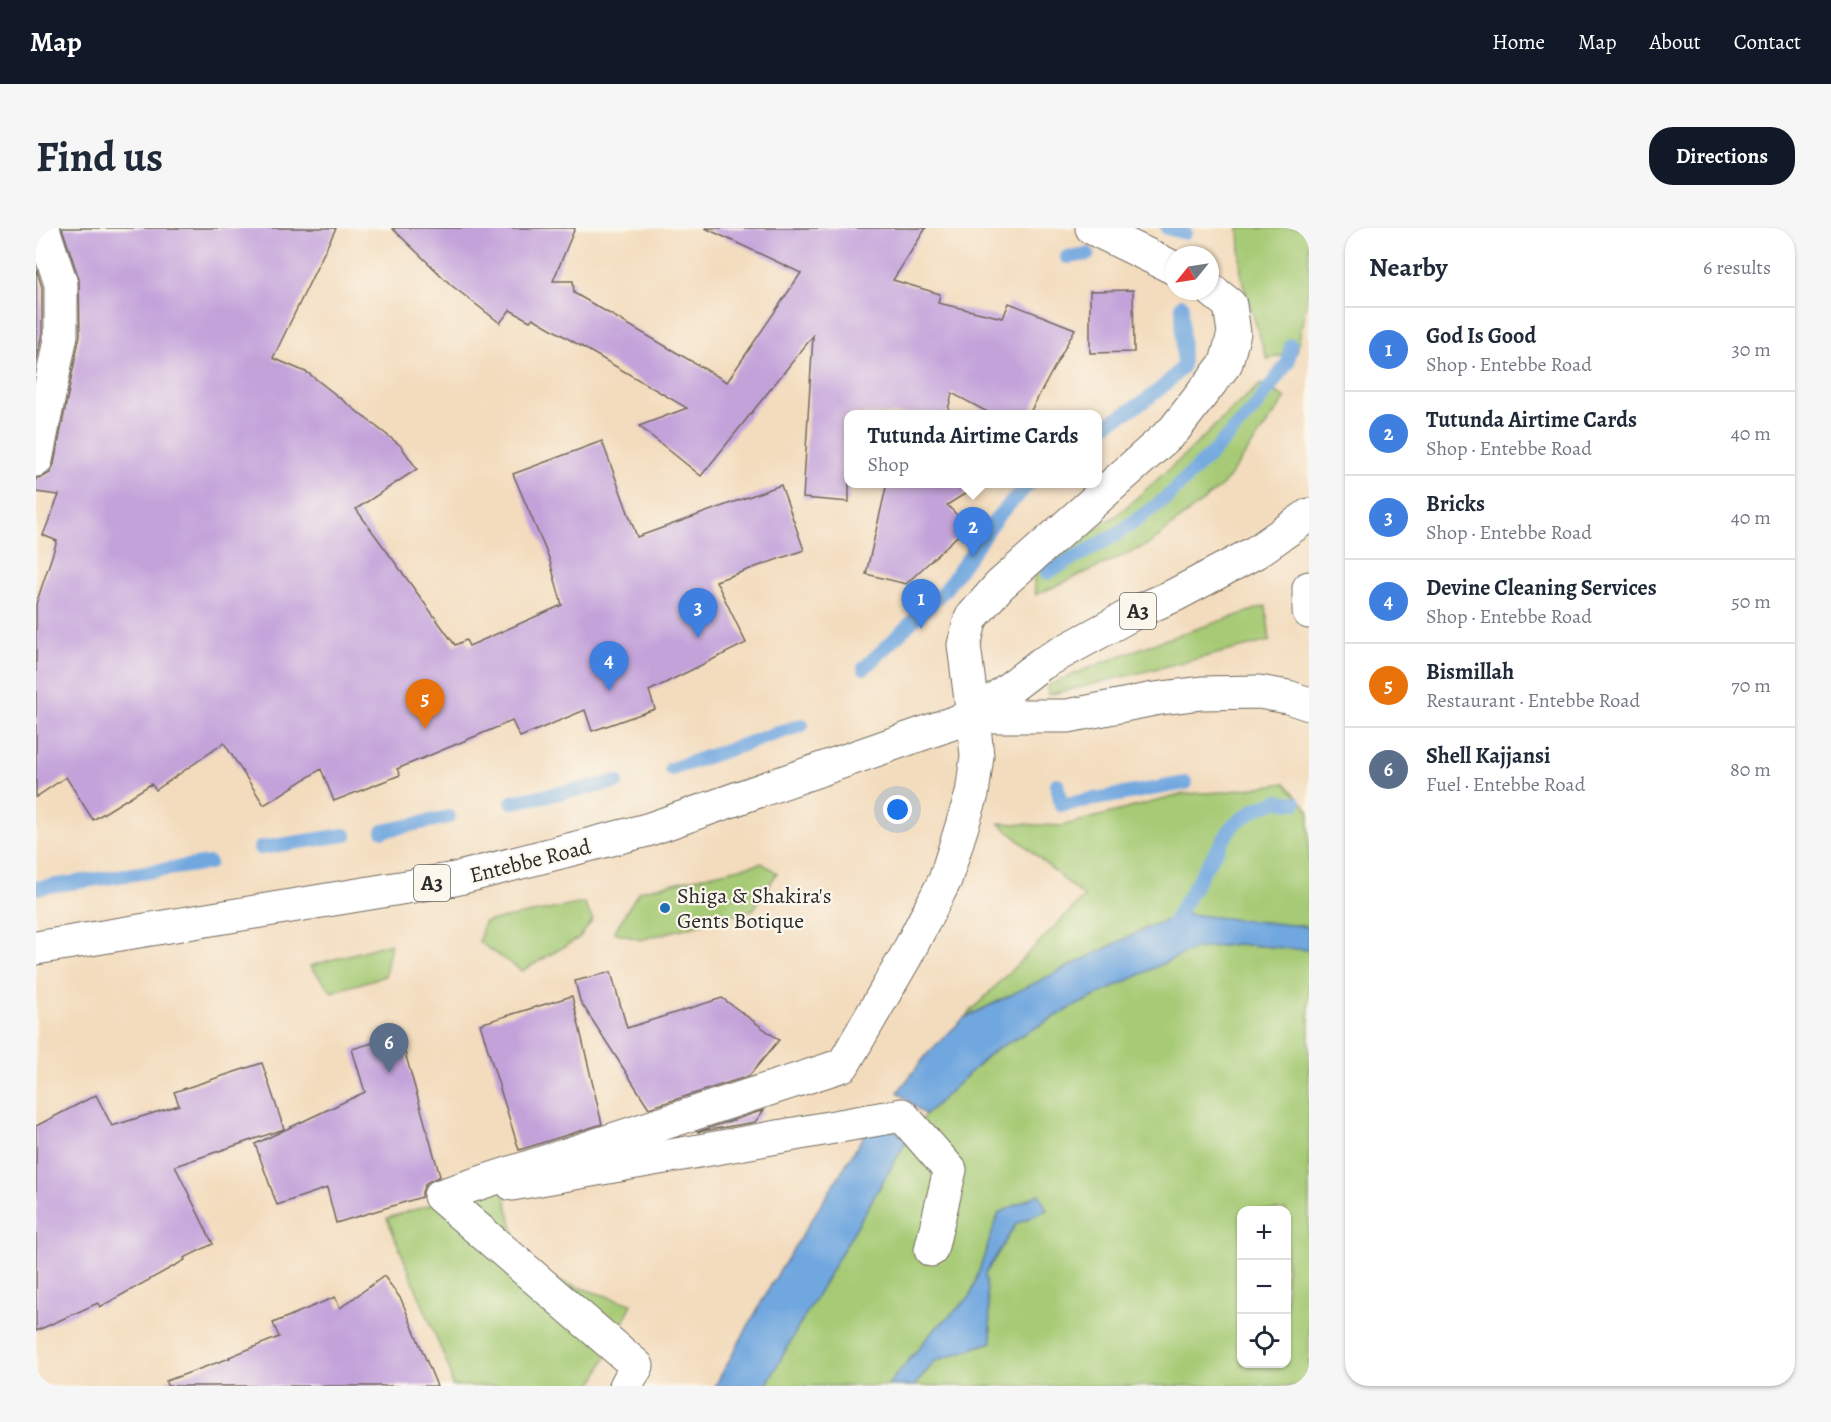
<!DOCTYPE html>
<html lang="en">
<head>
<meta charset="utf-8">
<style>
	:root { --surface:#fff; --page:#f6f6f7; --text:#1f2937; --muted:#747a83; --line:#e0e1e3; --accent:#111827 }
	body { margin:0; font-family:Alegreya,serif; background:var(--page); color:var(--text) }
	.controls { position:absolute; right:18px; bottom:18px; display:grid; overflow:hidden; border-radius:12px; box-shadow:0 2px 4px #0004 }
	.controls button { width:54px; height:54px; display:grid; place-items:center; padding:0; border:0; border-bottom:2px solid var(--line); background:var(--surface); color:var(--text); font:30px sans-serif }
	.compass { position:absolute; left:1129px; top:18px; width:54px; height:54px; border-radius:50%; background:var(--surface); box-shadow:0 2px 4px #0004; rotate:240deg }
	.you { position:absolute; left:862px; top:582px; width:21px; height:21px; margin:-15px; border:4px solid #fff; border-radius:50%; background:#1a73e8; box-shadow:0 0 0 9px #1a73e833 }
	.badge { display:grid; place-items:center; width:39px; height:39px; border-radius:50%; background:var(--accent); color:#fff; font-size:20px; font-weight:700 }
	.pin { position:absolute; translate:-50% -50px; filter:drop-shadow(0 2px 3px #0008) }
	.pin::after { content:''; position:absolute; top:32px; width:21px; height:18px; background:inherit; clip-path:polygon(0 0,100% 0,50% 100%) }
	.popup { position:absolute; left:808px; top:182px; width:258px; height:78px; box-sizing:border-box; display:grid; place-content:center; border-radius:12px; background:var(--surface); filter:drop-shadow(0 2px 4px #0005); font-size:20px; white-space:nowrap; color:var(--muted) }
	.popup b { font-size:22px; color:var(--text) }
	.popup::after { content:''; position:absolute; left:50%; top:100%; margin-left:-12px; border:12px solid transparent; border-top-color:var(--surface) }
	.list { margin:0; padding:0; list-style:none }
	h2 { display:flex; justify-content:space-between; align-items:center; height:78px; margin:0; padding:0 24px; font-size:26px }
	h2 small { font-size:20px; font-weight:400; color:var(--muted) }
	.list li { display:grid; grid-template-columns:39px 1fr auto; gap:18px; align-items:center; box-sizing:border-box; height:84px; padding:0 24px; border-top:2px solid var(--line) }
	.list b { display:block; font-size:22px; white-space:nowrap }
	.list p { margin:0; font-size:20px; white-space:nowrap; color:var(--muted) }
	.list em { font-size:20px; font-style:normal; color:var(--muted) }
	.icon { flex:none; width:33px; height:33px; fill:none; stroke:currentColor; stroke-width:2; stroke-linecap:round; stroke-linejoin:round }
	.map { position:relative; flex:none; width:1273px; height:1158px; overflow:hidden; border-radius:24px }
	header { display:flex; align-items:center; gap:36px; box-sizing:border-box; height:84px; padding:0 30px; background:var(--accent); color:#fff }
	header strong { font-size:28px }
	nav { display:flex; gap:33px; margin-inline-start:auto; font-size:21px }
	.intro { display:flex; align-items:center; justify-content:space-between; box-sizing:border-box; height:144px; padding:0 36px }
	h1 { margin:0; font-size:42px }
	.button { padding:15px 27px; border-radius:24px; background:var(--accent); color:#fff; font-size:21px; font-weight:700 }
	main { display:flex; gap:36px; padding:0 36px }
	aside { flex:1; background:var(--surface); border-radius:24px; box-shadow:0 2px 4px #0004 }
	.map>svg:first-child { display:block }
</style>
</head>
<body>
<header>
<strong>Map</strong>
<nav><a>Home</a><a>Map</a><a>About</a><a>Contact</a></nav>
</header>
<div class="intro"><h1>Find us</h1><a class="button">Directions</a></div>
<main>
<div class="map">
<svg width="1273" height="1158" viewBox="0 0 1273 1158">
	<rect width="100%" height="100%" fill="#fbf7ec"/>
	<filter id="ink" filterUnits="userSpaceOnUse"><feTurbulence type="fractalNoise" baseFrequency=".0167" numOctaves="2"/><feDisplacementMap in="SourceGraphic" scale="12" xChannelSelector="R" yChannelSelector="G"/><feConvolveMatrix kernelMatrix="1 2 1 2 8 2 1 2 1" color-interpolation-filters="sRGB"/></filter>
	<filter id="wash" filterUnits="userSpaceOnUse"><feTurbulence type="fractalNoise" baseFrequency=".008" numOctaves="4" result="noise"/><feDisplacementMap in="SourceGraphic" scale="24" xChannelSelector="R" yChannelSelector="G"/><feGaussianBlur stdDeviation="1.35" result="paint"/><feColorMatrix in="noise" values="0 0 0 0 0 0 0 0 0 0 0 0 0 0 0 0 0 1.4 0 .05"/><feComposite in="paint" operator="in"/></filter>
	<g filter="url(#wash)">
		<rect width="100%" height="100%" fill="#f3dcbd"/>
		<g fill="#a6ca74" stroke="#687a50" stroke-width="1.5" fill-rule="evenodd">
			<path d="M 1203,0 L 1273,0 L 1273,58 L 1261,124 L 1231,131 L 1205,49 Z"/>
			<path d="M 1225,156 L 1250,170 L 1187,257 L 1113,316 L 1000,367 L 997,345 L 1040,313 L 1081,287 L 1150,226 L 1196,181 Z"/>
			<path d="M 1230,378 L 1234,413 L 1012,467 L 1011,458 C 1082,426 1156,402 1230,378 Z"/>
			<path d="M 1249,555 L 1273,582 L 1273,699 L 1150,686 L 1117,697 L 928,790 L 1048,669 L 963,595 L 1025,598 L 1148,566 L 1187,564 Z"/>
			<path d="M 726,635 L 741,645 L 717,682 L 604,712 L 578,704 L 603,663 Z"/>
			<path d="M 548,675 L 557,692 L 543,710 L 486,743 L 443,714 L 448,694 Z"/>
			<path d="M 355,715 L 349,748 L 296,764 L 274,738 Z"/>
			<path d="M 1201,716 L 1273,722 L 1273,1158 L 878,1158 L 899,1133 L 956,1114 L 949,1046 L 980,996 L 1011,982 L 963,985 L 934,1069 L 897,1103 L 851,1158 L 730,1158 L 768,1089 L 871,912 L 889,887 L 957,823 L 1037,779 L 1157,721 ZM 1206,982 L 1250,982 L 1250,1136 L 1206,1136 Z"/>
			<path d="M 466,955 L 487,1042 L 596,1076 L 556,1158 L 416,1158 L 414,1143 L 351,990 Z"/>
		</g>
		<g fill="#71a7df" stroke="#4e6985" stroke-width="1.5">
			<path d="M 1150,686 L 1273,699 L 1273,722 L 1201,716 L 1157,721 L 1037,779 L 957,823 L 889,887 L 862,864 L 892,825 L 928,790 L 1117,697 Z"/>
			<path d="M 840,888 L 871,912 L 768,1089 L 730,1158 L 679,1158 L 735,1057 Z"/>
			<path d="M 1003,966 L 1011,982 L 980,996 L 949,1046 L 956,1114 L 899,1133 L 878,1158 L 851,1158 L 897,1103 L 934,1069 L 963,985 Z"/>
		</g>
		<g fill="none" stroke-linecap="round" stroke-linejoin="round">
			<g stroke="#71a7df" stroke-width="14">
				<path d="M 1131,0 L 1149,5"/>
				<path d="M 1031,29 L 1052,26"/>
				<path d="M 1062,201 C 1096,181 1121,169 1147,138 L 1146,77"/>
				<path d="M 1011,345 L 1078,308 L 1129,271 L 1178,223 L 1218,181 L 1252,134 L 1255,117"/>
				<path d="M 828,440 L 909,362 L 962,288 L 993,256"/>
				<path d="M 635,541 L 766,497"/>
				<path d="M 1021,556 L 1025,577 L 1150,555"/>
				<path d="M 476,574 L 581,554"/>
				<path d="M 347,603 L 413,589"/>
				<path d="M 224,620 L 309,607"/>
				<path d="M 0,660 L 173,635"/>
				<path d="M 1132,704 L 1169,640 L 1197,597 L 1220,581 L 1241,573 L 1259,575"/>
			</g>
		</g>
		<g id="blocks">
			<g fill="#c3a2da">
				<path d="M 26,0 L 300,0 L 237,130 L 272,145 L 365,218 L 381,241 L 320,281 L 419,417 L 430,412 L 433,418 L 526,377 L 513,330 L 477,246 L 566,213 L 601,309 L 745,257 L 768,322 L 680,353 L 710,415 L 613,463 L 619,481 L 556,503 L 549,482 L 484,509 L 476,493 L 361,541 L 364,547 L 298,573 L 285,541 L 228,577 L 188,515 L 120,562 L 115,556 L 57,592 L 30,549 L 0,569 L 0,376 L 21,313 L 7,307 L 23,267 L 0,264 L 0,250 L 7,249 L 14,245 L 18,236 L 44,107 L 43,51 Z"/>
				<path d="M 356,0 L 539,0 L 517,53 L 537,53 L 538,65 L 691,154 L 765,45 L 669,0 L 890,0 L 857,52 L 904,66 L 902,75 L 967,90 L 973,75 L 1039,101 L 993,186 L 955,186 L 916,165 L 911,186 L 813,186 L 813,274 L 767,270 L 777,108 L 665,248 L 603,198 L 651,180 L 497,90 L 494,93 L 474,82 L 464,95 L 415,57 Z"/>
				<path d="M 0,40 L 6,59 L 6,105 L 0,136 Z"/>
				<path d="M 1097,62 L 1098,124 L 1054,125 L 1054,63 Z"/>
				<path d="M 851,255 L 946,255 L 911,277 L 932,298 L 870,356 L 830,346 Z"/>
				<path d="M 575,744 L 591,800 L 686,770 L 743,812 L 713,848 L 613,880 L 544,773 L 539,753 Z"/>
				<path d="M 536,768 L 566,896 L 483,922 L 444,796 Z"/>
				<path d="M 364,807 L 404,948 L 390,955 L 386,964 L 386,969 L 300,995 L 291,960 L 241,977 L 219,916 L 329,864 L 316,821 Z"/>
				<path d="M 226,835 L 248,901 L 139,938 L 177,1016 L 148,1030 L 149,1032 L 64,1079 L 62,1075 L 0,1103 L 0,898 L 60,867 L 76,898 L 143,877 L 138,864 Z"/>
				<path d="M 728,882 L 719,894 L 661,904 Z"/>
				<path d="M 348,1048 L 365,1071 L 401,1158 L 131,1158 L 130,1153 L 194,1130 L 193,1129 L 243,1109 L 237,1095 L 299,1069 L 304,1080 Z"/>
			</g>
		</g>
	</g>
	<g filter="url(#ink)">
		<use href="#blocks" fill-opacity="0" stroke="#71695e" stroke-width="1.5"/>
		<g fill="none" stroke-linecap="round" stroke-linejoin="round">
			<g stroke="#71695e" stroke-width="35">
				<g id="minor">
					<path d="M 1056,0 L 1138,40"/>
					<path d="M 0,232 L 25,107 L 25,56 L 8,4 L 4,0"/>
					<path d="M 937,488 L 928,417 L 935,390 L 963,358 L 1138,202 L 1190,135 L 1198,105 L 1194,77 L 1174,61"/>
					<path d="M 476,956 L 866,887 L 914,942 L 895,1022"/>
				</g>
			</g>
			<g stroke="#71695e" stroke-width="35">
				<path id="tertiary" d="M 590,1158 L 601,1138 L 404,968 L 807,837 L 870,728 L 909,652 L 936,566 L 941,528 L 937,488"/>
			</g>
			<g stroke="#71695e" stroke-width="35">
				<g id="primary">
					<path d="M 1273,360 L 1273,384"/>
					<path d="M 937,488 L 1005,436 L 1098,385 L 1139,367 L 1220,324 L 1273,287"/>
					<path d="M 0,720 L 419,651 L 611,602 L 937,488 L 1032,488 L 1118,471 L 1166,465 L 1223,464 L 1252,469 L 1273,476"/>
				</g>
			</g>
			<use href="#minor" stroke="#fff" stroke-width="33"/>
			<use href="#tertiary" stroke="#fff" stroke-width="33"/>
			<use href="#primary" stroke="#fff" stroke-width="33"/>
		</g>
	</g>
	<circle fill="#1f6fb2" stroke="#fbf7ec" stroke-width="2" cx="629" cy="680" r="6"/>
	<g text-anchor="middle" stroke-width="4.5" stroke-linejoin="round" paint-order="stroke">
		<g fill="#fbf7ec" stroke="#696865" stroke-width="1.5">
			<rect x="1084" y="365" width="36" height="36" rx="4.5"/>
			<rect x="378" y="637" width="36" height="36" rx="4.5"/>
		</g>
		<g font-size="21" font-weight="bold" fill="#2b2b2b">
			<text x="1102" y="390">A3</text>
			<text x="396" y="662">A3</text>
		</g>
		<g font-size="22" fill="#2b2b2b" stroke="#fbf7ec">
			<text transform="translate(494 632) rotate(-14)" y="8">Entebbe Road</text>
		</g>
		<g font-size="22" fill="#2b2b2b" stroke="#fbf7ec" text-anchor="start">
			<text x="641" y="675">Shiga &amp; Shakira's<tspan x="641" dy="25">Gents Botique</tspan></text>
		</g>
	</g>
</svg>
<div class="controls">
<button>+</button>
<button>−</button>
<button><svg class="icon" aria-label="locate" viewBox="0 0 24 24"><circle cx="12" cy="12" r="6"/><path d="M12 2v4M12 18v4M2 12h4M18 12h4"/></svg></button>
</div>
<svg class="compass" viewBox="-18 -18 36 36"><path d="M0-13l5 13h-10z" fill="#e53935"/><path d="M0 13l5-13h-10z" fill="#747a83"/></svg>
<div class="you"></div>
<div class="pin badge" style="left:885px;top:401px;background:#3f7fe0">1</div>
<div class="pin badge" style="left:937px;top:329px;background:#3f7fe0">2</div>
<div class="popup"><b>Tutunda Airtime Cards</b>Shop</div>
<div class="pin badge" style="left:662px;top:410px;background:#3f7fe0">3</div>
<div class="pin badge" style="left:573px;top:463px;background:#3f7fe0">4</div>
<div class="pin badge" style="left:389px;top:501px;background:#e8710a">5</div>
<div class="pin badge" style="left:353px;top:845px;background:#5c6f8a">6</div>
</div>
<aside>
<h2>Nearby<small>6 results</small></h2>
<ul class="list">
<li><span class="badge" style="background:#3f7fe0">1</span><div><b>God Is Good</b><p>Shop · Entebbe Road</p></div><em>30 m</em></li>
<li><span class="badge" style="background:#3f7fe0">2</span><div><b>Tutunda Airtime Cards</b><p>Shop · Entebbe Road</p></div><em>40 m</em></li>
<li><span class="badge" style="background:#3f7fe0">3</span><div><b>Bricks</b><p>Shop · Entebbe Road</p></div><em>40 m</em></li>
<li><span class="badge" style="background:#3f7fe0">4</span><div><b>Devine Cleaning Services</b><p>Shop · Entebbe Road</p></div><em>50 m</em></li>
<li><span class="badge" style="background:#e8710a">5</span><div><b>Bismillah</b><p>Restaurant · Entebbe Road</p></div><em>70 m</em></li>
<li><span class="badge" style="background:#5c6f8a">6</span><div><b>Shell Kajjansi</b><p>Fuel · Entebbe Road</p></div><em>80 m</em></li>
</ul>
</aside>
</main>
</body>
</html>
